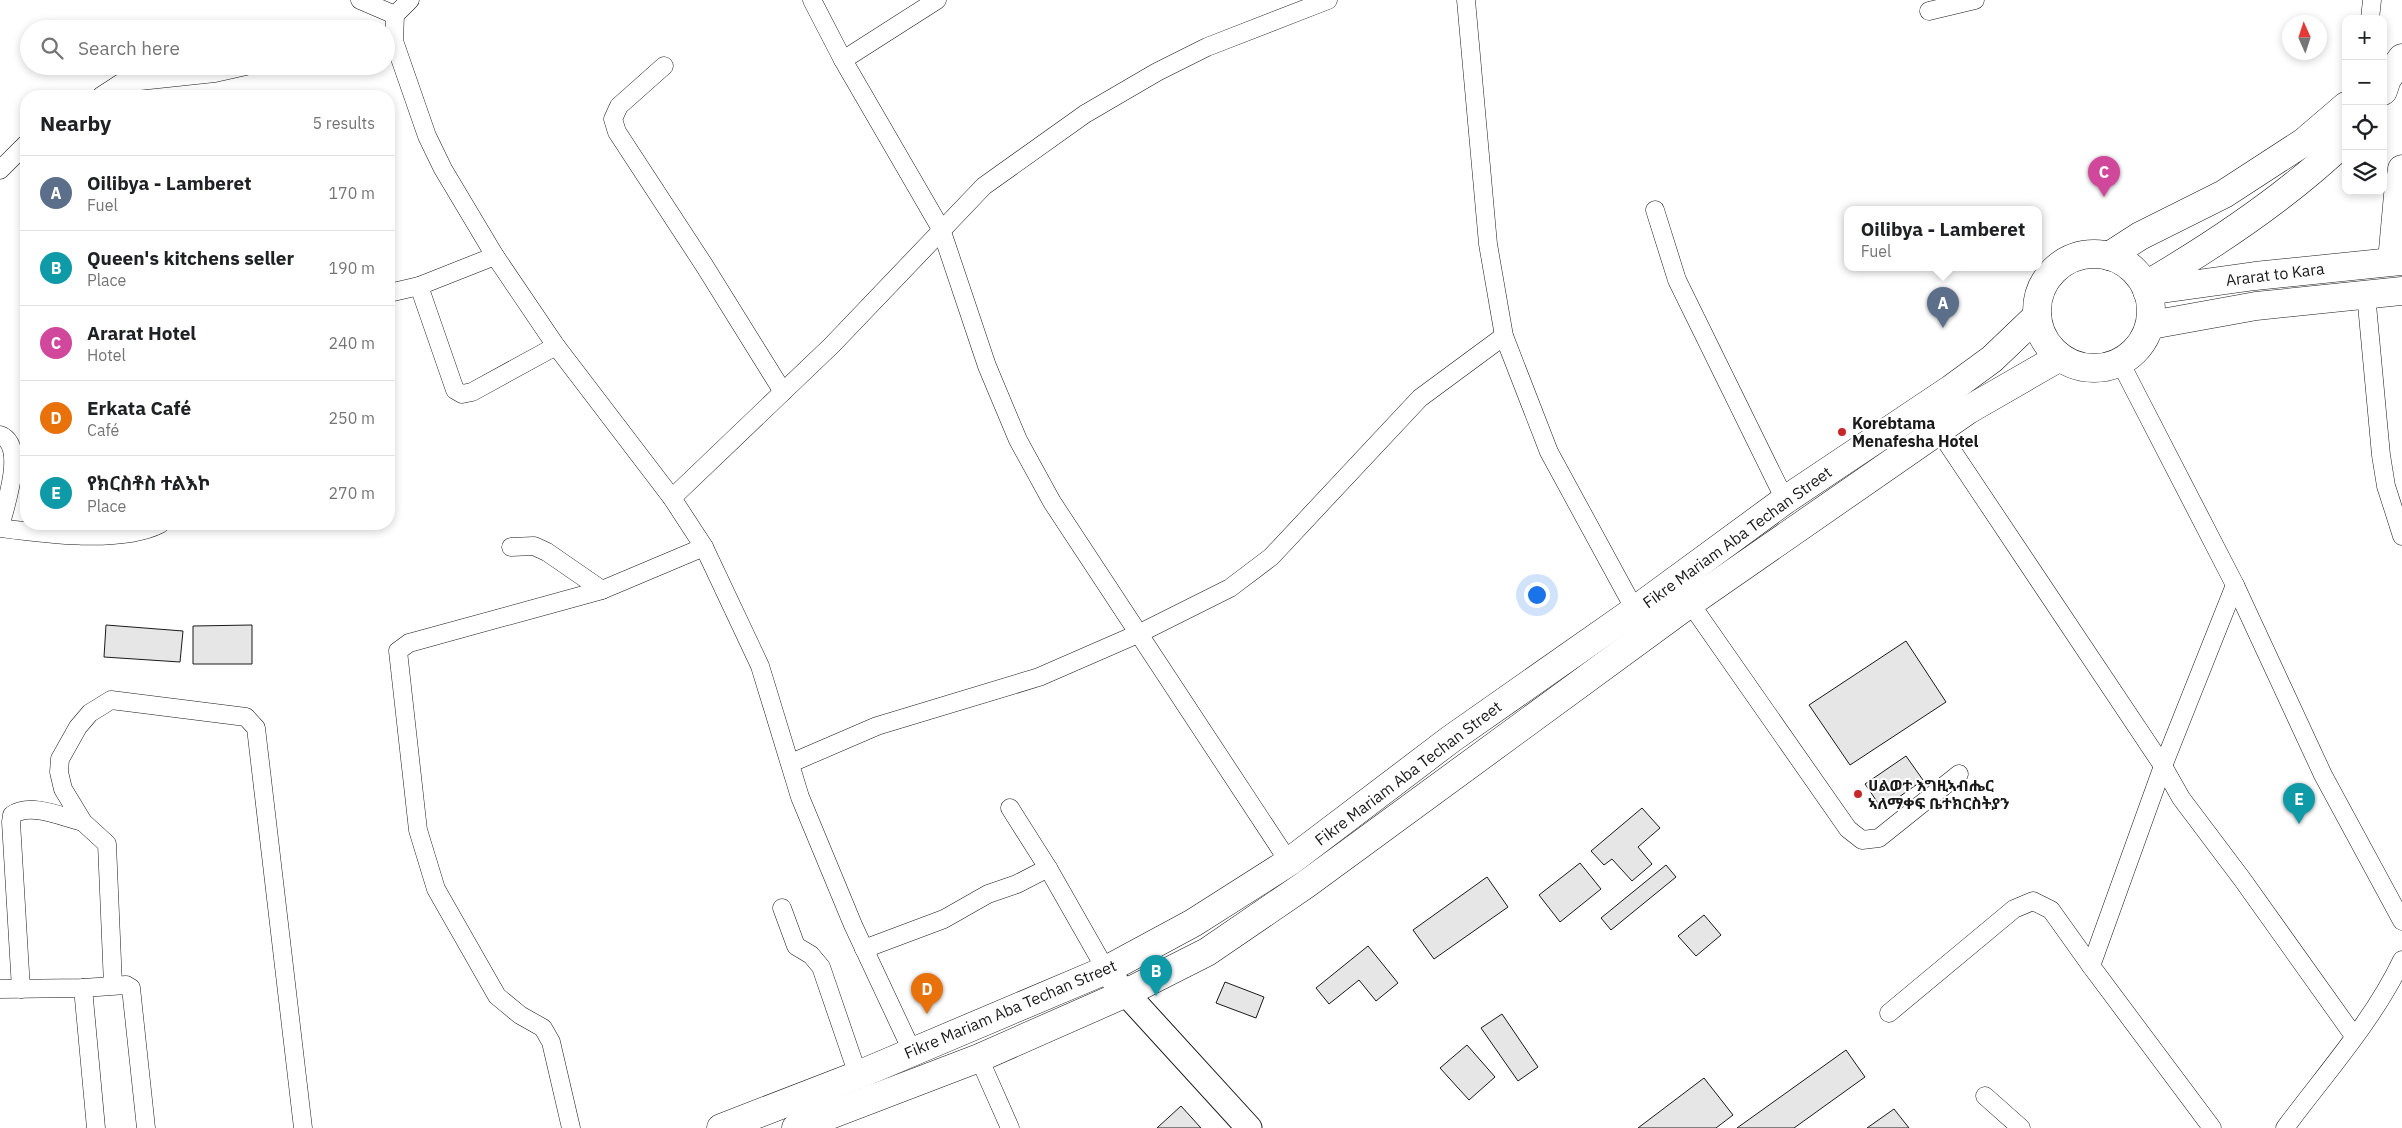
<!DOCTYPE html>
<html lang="en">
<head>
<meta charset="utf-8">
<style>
	:root { --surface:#fff; --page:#f6f6f6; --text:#202124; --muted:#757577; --line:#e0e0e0; --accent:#1a73e8 }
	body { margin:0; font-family:"IBM Plex Sans","Noto Sans Ethiopic",sans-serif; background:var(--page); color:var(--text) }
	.controls { position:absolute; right:15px; top:15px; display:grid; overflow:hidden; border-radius:10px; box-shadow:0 2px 8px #0003 }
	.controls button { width:45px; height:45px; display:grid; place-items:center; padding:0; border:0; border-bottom:1px solid var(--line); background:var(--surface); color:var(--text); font:25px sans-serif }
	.compass { position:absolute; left:2282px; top:15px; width:45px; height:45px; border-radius:50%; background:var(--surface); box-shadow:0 2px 8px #0003; rotate:357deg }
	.you { position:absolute; left:1536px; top:594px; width:18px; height:18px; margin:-12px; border:4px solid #fff; border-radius:50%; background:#1a73e8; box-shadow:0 0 0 8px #1a73e833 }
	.badge { display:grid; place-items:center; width:32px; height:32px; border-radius:50%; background:var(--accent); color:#fff; font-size:16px; font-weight:700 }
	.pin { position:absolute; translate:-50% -41px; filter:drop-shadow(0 1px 2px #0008) }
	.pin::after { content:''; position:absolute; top:26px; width:18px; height:15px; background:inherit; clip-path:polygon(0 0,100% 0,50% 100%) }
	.popup { position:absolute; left:1844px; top:206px; width:198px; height:65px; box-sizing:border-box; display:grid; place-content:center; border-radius:10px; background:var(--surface); filter:drop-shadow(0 1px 4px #0005); font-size:16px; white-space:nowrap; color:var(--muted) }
	.popup b { font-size:19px; color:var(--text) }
	.popup::after { content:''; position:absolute; left:50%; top:100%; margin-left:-10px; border:10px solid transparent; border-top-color:var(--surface) }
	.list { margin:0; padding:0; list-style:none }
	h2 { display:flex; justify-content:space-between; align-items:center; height:65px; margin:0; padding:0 20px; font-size:21px }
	h2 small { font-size:16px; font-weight:400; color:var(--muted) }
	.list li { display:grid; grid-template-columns:32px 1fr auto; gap:15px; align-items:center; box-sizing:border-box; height:75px; padding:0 20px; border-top:1px solid var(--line) }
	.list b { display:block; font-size:19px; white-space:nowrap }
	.list p { margin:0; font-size:16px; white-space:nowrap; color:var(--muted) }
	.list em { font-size:16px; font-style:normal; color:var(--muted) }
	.icon { flex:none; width:28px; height:28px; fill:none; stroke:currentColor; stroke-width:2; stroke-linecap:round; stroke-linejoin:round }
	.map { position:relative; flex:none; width:2402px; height:1128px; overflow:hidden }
	.search { position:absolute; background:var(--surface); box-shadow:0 2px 8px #0003; left:20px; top:20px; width:375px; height:55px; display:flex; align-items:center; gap:12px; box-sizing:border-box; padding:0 18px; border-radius:28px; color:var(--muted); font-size:19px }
	.panel { position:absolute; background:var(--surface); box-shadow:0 2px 8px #0003; left:20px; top:90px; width:375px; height:440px; border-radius:20px }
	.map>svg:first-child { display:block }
</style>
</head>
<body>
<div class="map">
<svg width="2402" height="1128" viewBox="0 0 2402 1128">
	<rect width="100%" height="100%" fill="#fff"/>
	<g fill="#e6e6e6" stroke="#1a1a1a">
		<path d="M 106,625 L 183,631 L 180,662 L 104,657 Z"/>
		<path d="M 252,625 L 252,664 L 193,664 L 193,626 Z"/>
		<path d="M 1906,641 L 1946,702 L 1850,765 L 1809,705 Z"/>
		<path d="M 1906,756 L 1923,780 L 1882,809 L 1865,784 Z"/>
		<path d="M 1642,808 L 1660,828 L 1638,847 L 1652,864 L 1632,881 L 1612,859 L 1604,865 L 1591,851 Z"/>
		<path d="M 1580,863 L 1601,889 L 1560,922 L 1539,895 Z"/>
		<path d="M 1666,865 L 1676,877 L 1611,930 L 1601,918 Z"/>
		<path d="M 1487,877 L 1508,907 L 1434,959 L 1413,930 Z"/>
		<path d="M 1704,915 L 1721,935 L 1696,956 L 1678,936 Z"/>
		<path d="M 1368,946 L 1398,983 L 1376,1001 L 1359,980 L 1329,1004 L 1316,988 Z"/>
		<path d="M 1225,982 L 1264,997 L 1256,1018 L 1216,1003 Z"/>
		<path d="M 1502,1014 L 1538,1067 L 1518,1081 L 1481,1028 Z"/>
		<path d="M 1467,1045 L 1495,1077 L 1469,1100 L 1440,1068 Z"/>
		<path d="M 1846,1050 L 1865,1077 L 1794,1128 L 1737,1128 Z"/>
		<path d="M 1704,1078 L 1733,1115 L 1716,1128 L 1638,1128 Z"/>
		<path d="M 1181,1106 L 1201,1128 L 1157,1128 Z"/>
		<path d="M 1894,1109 L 1909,1128 L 1867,1128 Z"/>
	</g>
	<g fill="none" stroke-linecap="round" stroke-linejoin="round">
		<g stroke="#1a1a1a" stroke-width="19">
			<g id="street">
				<path d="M 360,0 L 395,15"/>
				<path d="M 410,0 L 395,15 L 394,41 L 427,136 L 443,169 L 495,256 L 556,346 L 672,498 L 704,547 L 760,666 L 800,797 L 853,925 L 912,1051"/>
				<path d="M 812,0 L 843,60 L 941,229 L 987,366 L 1018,440 L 1052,502 L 1289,862"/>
				<path d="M 1466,0 L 1488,244 L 1504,336 L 1549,452 L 1635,610"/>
				<path d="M 1929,11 L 1975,0"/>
				<path d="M 2370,19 L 2372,0"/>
				<path d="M 843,60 L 937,0"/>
				<path d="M 664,66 L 619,106 L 613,119 L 617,132 L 704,265 L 783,392"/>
				<path d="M 101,96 L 121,83 L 215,73 L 246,66"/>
				<path d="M 0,170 L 26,144"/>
				<path d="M 1655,210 L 1677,280 L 1785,500"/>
				<path d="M 495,256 L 419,286 L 455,390 L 462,394 L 472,392 L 556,346"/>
				<path d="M 389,293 L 419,286"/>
				<path d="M 2366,294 L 2381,455 L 2386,486 L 2402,536"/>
				<path d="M 2120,362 L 2235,585 L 2323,775 L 2402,921"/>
				<path d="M 1939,431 L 2163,766 L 2181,798 L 2242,879 L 2354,1036"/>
				<path d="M 0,435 C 27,445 5,506 0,527"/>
				<path d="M 672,498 L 832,345 L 984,186 L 1085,114 L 1157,72 L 1207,47 L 1328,0"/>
				<path d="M 0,528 C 44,534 121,544 160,524"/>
				<path d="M 511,547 L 534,546 L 547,552 L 602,590"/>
				<path d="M 1690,603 L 1848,829 L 1862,840 L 1879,838 L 1959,774"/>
				<path d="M 791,763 L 877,726 L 1039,677 L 1140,633 L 1230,588 L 1271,557 L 1420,398 L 1504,336"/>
				<path d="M 1010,808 L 1048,868 L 1106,970"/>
				<path d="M 782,908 L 796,946 L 811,955 L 821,967 L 858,1075"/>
				<path d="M 864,949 L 944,919 L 988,894 L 1017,884 L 1048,868"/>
				<path d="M 113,985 L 107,844 L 83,822 L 63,789 L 59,772 L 60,759 L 78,727 L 90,713 L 111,700 L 246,717 L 256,728 L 303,1128"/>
				<path d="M 83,988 L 96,1128"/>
				<path d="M 0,989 L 83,988 L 126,985 L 131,988 L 146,1128"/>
				<path d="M 21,989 L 11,822 L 12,815 C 31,802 62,817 83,822"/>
				<path d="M 1889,1013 L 2014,909 L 2033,901 L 2051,910 L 2091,966"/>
				<path d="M 979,1058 L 1010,1128"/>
				<path d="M 1985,1096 L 2021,1128"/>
				<path d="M 571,1128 L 551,1042 L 543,1028 L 520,1015 L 497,996 L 436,889 L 418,830 L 398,651 L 409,643 L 602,590 L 704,547"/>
				<path d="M 2212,1128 L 2091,966 L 2163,766 L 2235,585"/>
				<path d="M 2285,1128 C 2325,1074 2373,1021 2402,960"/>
			</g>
		</g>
		<g stroke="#1a1a1a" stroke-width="27">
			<path id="secondary" d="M 1113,979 L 1249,1128"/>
		</g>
		<g stroke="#1a1a1a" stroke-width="29">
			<g id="primary">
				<path d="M 2383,91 L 2387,79 L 2402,58"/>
				<circle cx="2094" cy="311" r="57"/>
				<path d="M 2109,256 L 2140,236 L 2224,194 L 2304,142 L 2346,106"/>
				<path d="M 2392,261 L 2398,195 L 2402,169"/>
				<path d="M 2146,285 C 2216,244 2287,197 2346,140"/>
				<path d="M 2147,291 L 2255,276 L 2402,261"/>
				<path d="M 2151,325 L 2256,306 L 2402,291"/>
				<path d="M 721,1128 L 858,1075 L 1106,970 L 1193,923 L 1289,862 L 1451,739 L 1635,610 L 1785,500 L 1951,389 L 1992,359 L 2037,316"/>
				<path d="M 796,1128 L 979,1058 L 1124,994 L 1207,952 L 1305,885 L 1690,603 L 1968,410 L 2060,357"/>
			</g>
		</g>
		<use href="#street" stroke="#fff" stroke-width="18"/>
		<use href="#secondary" stroke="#fff" stroke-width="25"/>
		<use href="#primary" stroke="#fff" stroke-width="28"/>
	</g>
	<g fill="#c62828" stroke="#fff" stroke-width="2">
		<circle cx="1842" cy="432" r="5"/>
		<circle cx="1858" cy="794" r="5"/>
	</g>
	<g text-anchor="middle" stroke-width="4" stroke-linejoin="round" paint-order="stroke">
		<g font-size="16" fill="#1a1a1a" stroke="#fff">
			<text transform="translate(2275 274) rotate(-7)" y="6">Ararat to Kara</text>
			<text transform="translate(1737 537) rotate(-36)" y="6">Fikre Mariam Aba Techan Street</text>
			<text transform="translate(1408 773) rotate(-37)" y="6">Fikre Mariam Aba Techan Street</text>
			<text transform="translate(1010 1009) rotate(-23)" y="6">Fikre Mariam Aba Techan Street</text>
		</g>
		<g font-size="16" font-weight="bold" fill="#1a1a1a" stroke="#fff" text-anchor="start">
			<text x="1852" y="429">Korebtama<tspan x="1852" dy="18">Menafesha Hotel</tspan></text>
			<text x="1868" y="791">ሀልወተ እግዚኣብሔር<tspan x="1868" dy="18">ኣለማቀፍ ቤተክርስትያን</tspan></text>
		</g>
	</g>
</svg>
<div class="controls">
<button>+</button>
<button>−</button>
<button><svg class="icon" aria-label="locate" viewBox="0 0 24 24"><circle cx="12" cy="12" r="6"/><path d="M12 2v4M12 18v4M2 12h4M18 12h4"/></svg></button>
<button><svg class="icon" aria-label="layers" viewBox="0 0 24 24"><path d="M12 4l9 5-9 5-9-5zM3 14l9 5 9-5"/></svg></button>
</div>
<svg class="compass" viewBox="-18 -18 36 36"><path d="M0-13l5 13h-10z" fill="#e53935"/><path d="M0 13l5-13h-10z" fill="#757577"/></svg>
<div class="you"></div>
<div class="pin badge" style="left:1943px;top:328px;background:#5c6f8a">A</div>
<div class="popup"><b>Oilibya - Lamberet</b>Fuel</div>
<div class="pin badge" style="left:1156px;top:996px;background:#0f9aa8">B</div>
<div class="pin badge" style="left:2104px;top:197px;background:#d1479c">C</div>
<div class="pin badge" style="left:927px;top:1014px;background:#e8710a">D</div>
<div class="pin badge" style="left:2299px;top:824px;background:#0f9aa8">E</div>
<div class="search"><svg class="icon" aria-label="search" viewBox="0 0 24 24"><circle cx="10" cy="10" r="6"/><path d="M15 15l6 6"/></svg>Search here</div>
<section class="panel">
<h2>Nearby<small>5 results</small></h2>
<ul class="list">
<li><span class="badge" style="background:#5c6f8a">A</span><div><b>Oilibya - Lamberet</b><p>Fuel</p></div><em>170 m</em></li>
<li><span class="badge" style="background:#0f9aa8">B</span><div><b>Queen's kitchens seller</b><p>Place</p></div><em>190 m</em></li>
<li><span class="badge" style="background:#d1479c">C</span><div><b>Ararat Hotel</b><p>Hotel</p></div><em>240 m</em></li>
<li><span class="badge" style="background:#e8710a">D</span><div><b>Erkata Café</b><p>Café</p></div><em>250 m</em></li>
<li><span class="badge" style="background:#0f9aa8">E</span><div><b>የክርስቶስ ተልእኮ</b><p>Place</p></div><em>270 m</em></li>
</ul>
</section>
</div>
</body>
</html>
